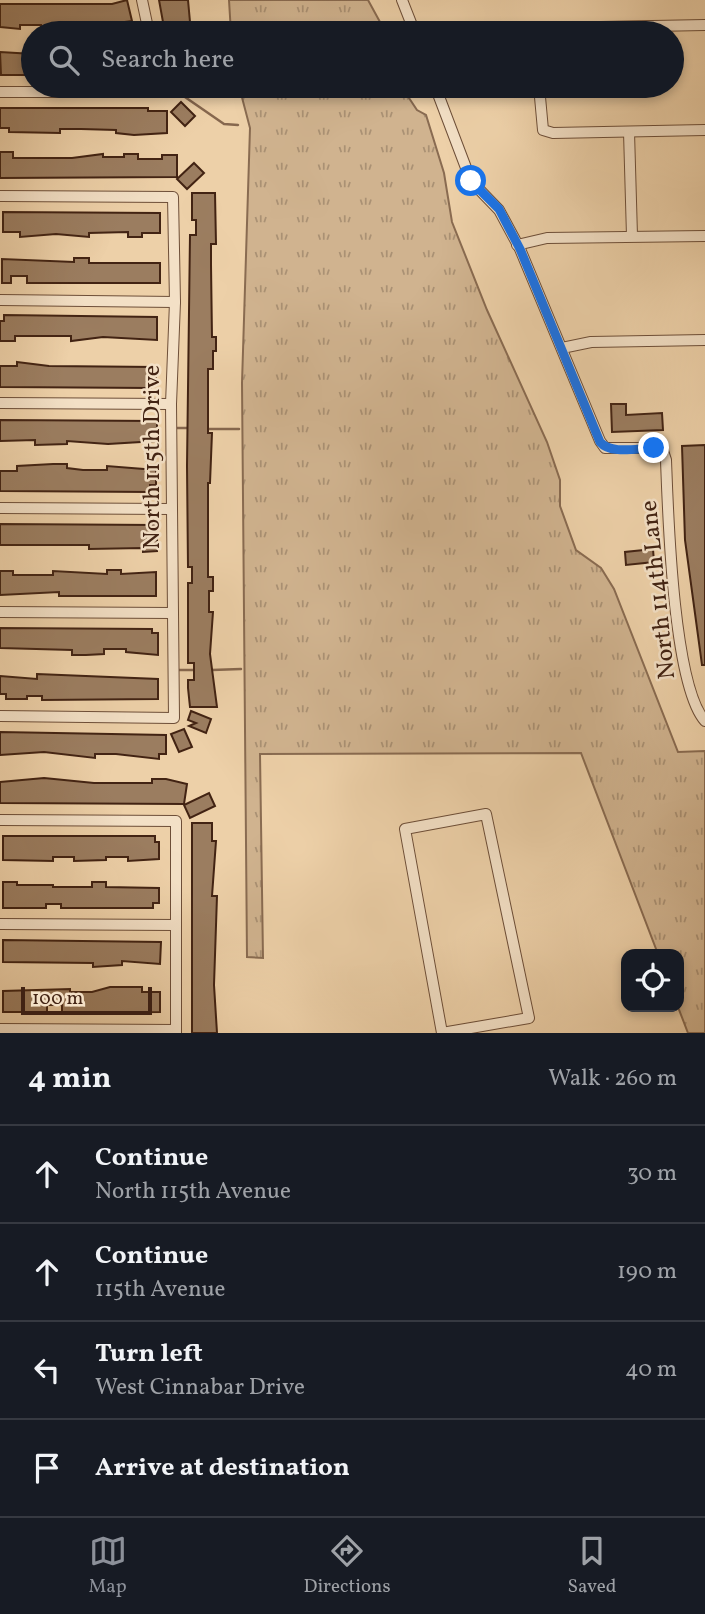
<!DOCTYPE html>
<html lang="en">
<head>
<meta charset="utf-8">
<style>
	:root { --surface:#171b24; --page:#242831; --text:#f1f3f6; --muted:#9ea1a6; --line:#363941; --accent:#8c9099 }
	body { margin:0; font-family:Vollkorn,serif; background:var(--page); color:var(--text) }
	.controls { position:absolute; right:21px; bottom:21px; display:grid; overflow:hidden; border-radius:14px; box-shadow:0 4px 10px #0003 }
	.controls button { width:63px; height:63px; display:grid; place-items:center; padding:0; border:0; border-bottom:2px solid var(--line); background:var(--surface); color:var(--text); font:35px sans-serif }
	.scale { position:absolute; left:21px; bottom:18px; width:131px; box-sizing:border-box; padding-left:7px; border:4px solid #422313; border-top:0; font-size:19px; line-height:24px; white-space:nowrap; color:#422313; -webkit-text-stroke:5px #f3e0c6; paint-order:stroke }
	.stop { position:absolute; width:21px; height:21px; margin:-16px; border:5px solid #1a73e8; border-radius:50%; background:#fff }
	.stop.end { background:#1a73e8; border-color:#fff; box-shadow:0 2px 7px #0008 }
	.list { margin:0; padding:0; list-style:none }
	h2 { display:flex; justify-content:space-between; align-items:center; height:91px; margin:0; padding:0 28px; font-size:30px }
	h2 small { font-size:23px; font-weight:400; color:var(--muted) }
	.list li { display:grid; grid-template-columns:46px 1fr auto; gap:21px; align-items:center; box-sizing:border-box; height:98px; padding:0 28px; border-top:2px solid var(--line) }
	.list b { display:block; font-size:26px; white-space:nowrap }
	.list p { margin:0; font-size:23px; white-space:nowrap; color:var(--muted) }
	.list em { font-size:23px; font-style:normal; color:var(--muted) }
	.icon { flex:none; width:38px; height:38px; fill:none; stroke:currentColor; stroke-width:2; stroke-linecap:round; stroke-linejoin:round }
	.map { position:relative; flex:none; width:705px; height:1033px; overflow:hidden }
	.search { position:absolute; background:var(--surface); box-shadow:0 4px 10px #0003; left:21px; right:21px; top:21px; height:77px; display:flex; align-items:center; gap:18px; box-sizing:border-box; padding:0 24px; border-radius:38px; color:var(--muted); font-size:26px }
	.sheet { height:483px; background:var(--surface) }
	nav { display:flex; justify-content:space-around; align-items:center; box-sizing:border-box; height:98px; border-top:2px solid var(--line); background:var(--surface); font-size:19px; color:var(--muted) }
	nav a { display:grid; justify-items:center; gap:4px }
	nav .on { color:var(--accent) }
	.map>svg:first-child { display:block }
</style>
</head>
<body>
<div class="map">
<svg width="705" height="1033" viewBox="0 0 705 1033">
	<defs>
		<pattern id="grass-tufts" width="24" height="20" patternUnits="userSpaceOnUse" patternTransform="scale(1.75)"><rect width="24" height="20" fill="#d0b38f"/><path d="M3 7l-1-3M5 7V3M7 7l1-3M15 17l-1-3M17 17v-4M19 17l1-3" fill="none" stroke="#aa9174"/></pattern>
	</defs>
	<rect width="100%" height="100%" fill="#edd0a8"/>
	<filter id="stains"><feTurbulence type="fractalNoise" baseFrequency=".00286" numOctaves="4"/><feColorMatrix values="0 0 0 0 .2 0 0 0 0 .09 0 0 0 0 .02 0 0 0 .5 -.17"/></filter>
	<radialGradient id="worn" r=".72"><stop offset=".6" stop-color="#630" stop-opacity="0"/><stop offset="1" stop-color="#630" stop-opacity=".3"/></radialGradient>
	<g fill="url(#grass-tufts)" stroke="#896b51" stroke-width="2">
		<path d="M 229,0 L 368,0 L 386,33 L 231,33 Z"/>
		<path d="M 239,86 L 401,86 L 417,110 L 426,115 L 444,173 L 452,222 L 487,310 L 547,442 L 560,480 L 560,506 L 576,550 L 601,568 L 614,589 L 678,752 L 705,751 L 705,1033 L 688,1033 L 678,1007 L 679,954 L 658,954 L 581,753 L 260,754 L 263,958 L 247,957 L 242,383 L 250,128 Z"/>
	</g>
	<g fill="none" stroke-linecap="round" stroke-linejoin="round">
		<g stroke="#86674e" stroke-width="2.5">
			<path d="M 169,86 L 224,124 L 238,125"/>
			<path d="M 174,428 L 189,428"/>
			<path d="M 206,429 L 239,429"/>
			<path d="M 177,670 L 195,670"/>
			<path d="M 212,670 L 241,669"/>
		</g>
	</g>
	<g fill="#9b7d60" stroke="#422313" stroke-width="2">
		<path d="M 127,0 L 132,21 L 74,29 L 41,29 L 41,25 L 20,25 L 20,29 L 0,27 L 0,4 L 112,4 Z"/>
		<path d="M 159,0 L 188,0 L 191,33 L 165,33 Z"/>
		<path d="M 0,52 L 33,54 L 33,75 L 1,75 Z"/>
		<path d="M 181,102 L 195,116 L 185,126 L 171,112 Z"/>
		<path d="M 0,108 L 148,108 L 148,111 L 167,111 L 167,133 L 134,135 L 116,133 L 116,130 L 81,129 L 60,129 L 60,133 L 9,132 L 9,128 L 0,128 Z"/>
		<path d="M 0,152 L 13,152 L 13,158 L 72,158 L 103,154 L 103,157 L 124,157 L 124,154 L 138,154 L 138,159 L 162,159 L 162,155 L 177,155 L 177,177 L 0,178 Z"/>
		<path d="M 194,163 L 204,173 L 187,189 L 177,179 Z"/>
		<path d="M 192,193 L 215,193 L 216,244 L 211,244 L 211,265 L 212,337 L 216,337 L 216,351 L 213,351 L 213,369 L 208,369 L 208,433 L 212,433 L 210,483 L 208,483 L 208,577 L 213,577 L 213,591 L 209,591 L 209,612 L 213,612 L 210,654 L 217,707 L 190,707 L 188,688 L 188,680 L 194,680 L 194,663 L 188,663 L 188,583 L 192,583 L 192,567 L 188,567 L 187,466 L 190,235 L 196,235 L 196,220 L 192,220 Z"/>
		<path d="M 3,212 L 160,213 L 160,233 L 142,233 L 142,237 L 128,237 L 128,232 L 89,233 L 89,237 L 56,234 L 20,237 L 20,232 L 3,232 Z"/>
		<path d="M 74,258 L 89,258 L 89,263 L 160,263 L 160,283 L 27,283 L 27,276 L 11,276 L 11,283 L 2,283 L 2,259 L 74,262 Z"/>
		<path d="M 4,315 L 157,317 L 157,340 L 103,337 L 71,341 L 71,336 L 15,336 L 15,341 L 0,341 L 0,321 L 4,321 Z"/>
		<path d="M 17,362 L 49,366 L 156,367 L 156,384 L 151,384 L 151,388 L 0,387 L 0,366 L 17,366 Z"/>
		<path d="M 611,404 L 626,404 L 626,415 L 662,413 L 663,430 L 612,432 Z"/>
		<path d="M 0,420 L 157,421 L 157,441 L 108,444 L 67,441 L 67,444 L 35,445 L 35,440 L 0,441 Z"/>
		<path d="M 705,445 L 705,665 L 702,665 L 685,540 L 682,446 Z"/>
		<path d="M 53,464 L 67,464 L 67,468 L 83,470 L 107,470 L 107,466 L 156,470 L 156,485 L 150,485 L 150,492 L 0,491 L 0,471 L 17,471 L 17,466 Z"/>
		<path d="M 0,524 L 157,525 L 157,551 L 143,552 L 143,548 L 89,549 L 89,545 L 0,545 Z"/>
		<path d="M 653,549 L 654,562 L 626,565 L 625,552 Z"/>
		<path d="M 107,570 L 121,570 L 121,574 L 156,572 L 156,596 L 59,596 L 59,592 L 0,595 L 0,571 L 13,571 L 13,575 L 53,575 L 53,571 L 107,574 Z"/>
		<path d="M 0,628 L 152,629 L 152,633 L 158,633 L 158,655 L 126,652 L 126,649 L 104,649 L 104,654 L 86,655 L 72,655 L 72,650 L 0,648 Z"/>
		<path d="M 37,674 L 158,679 L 158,699 L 42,700 L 42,696 L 27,696 L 27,699 L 6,699 L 6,694 L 0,694 L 0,676 L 37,679 Z"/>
		<path d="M 191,711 L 211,719 L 206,733 L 189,726 L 196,723 L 188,720 Z"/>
		<path d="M 184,729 L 192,747 L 179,752 L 171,734 Z"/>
		<path d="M 0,732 L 166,735 L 166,754 L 159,754 L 159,759 L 116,754 L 95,754 L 95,758 L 44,752 L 0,755 Z"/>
		<path d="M 44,778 L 94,783 L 152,783 L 152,779 L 166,779 L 187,784 L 184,804 L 0,803 L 0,782 Z"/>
		<path d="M 209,793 L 215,806 L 190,818 L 184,805 Z"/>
		<path d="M 192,823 L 212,823 L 212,841 L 216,841 L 212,896 L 217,896 L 214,985 L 217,1033 L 192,1033 Z"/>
		<path d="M 3,836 L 155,836 L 155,842 L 159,842 L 159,859 L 128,861 L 128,857 L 106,857 L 106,860 L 74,861 L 74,857 L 53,857 L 53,861 L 3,860 Z"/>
		<path d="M 3,882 L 17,882 L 17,885 L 53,885 L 53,887 L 92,887 L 92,882 L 106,882 L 106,887 L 159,888 L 159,903 L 153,903 L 153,908 L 61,908 L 61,904 L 46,904 L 46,908 L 3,908 Z"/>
		<path d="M 3,940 L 161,942 L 160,964 L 122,961 L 122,965 L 93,967 L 93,963 L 3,962 Z"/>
		<path d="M 110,987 L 142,987 L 142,992 L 160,992 L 160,1012 L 62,1013 L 62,1005 L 47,1005 L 47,1012 L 3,1012 L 3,991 L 70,989 L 70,992 L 92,992 Z"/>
	</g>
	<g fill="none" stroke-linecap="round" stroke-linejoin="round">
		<g stroke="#6d4e38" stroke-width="12">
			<g id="minor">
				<path d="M 142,0 L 149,33"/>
				<path d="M 402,0 L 415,33"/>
				<path d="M 475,33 L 500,29 L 705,25"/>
				<path d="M 435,86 L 471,181 L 499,210 L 520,249 L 600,441 L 605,448 L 654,448 L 663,451 L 666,460 C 668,514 673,685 705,721"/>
				<path d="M 539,86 L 543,130 L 553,133 L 705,130"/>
				<path d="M 0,92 L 150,92 L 150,86"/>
				<path d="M 629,132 L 632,236"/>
				<path d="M 0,196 L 173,197 L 175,302 L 171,404 L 174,718 L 0,716"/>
				<path d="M 517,245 L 547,238 L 705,236"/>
				<path d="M 0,300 L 175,302"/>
				<path d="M 562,348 L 591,342 L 705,340"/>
				<path d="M 0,403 L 171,404"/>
				<path d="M 0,508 L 172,509"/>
				<path d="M 0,612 L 173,613"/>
				<path d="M 486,814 L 529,1018 L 442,1033 L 405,829 Z"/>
				<path d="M 0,820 L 176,821 L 176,1033"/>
				<path d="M 0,924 L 176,925"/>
				<path d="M 0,1029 L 176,1030"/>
			</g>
		</g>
		<use href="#minor" stroke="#f3e0c6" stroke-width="10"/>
	</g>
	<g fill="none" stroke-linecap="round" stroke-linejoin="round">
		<path stroke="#1a73e8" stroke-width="9" d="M 471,181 L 499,209 L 520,249 L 600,442 C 611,455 638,448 654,448"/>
	</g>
	<g text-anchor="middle" stroke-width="5" stroke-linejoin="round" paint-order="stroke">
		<g font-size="24" fill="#422313" stroke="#f3e0c6">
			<text transform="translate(151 457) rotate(-90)" y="8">North 115th Drive</text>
			<text transform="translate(657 590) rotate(-96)" y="8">North 114th Lane</text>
		</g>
	</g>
	<rect width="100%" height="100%" filter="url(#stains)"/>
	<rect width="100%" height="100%" fill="url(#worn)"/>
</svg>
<div class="controls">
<button><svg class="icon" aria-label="locate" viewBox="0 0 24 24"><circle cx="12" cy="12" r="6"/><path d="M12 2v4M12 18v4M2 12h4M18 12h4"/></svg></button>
</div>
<div class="scale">100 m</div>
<div class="stop" style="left:471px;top:181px"></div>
<div class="stop end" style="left:654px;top:448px"></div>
<div class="search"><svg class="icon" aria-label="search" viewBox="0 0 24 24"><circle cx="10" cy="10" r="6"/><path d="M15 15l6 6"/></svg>Search here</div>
</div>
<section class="sheet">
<h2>4 min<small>Walk · 260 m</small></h2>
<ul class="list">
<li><svg class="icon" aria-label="ahead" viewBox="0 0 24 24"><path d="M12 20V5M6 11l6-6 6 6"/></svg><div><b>Continue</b><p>North 115th Avenue</p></div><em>30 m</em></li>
<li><svg class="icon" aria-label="ahead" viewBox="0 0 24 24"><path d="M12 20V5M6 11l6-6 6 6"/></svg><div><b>Continue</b><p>115th Avenue</p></div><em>190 m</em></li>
<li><svg class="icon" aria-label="left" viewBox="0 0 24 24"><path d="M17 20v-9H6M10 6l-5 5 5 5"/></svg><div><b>Turn left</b><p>West Cinnabar Drive</p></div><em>40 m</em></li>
<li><svg class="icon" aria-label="arrive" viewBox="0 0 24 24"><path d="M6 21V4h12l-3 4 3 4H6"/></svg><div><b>Arrive at destination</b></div></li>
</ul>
</section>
<nav>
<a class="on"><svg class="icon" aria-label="map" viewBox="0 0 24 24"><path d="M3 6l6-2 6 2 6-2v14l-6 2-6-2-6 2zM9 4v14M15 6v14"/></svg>Map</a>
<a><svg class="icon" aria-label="directions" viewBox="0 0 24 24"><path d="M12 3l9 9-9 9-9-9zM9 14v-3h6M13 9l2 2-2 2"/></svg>Directions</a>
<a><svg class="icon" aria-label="saved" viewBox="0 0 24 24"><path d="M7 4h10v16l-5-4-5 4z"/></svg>Saved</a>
</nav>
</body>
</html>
